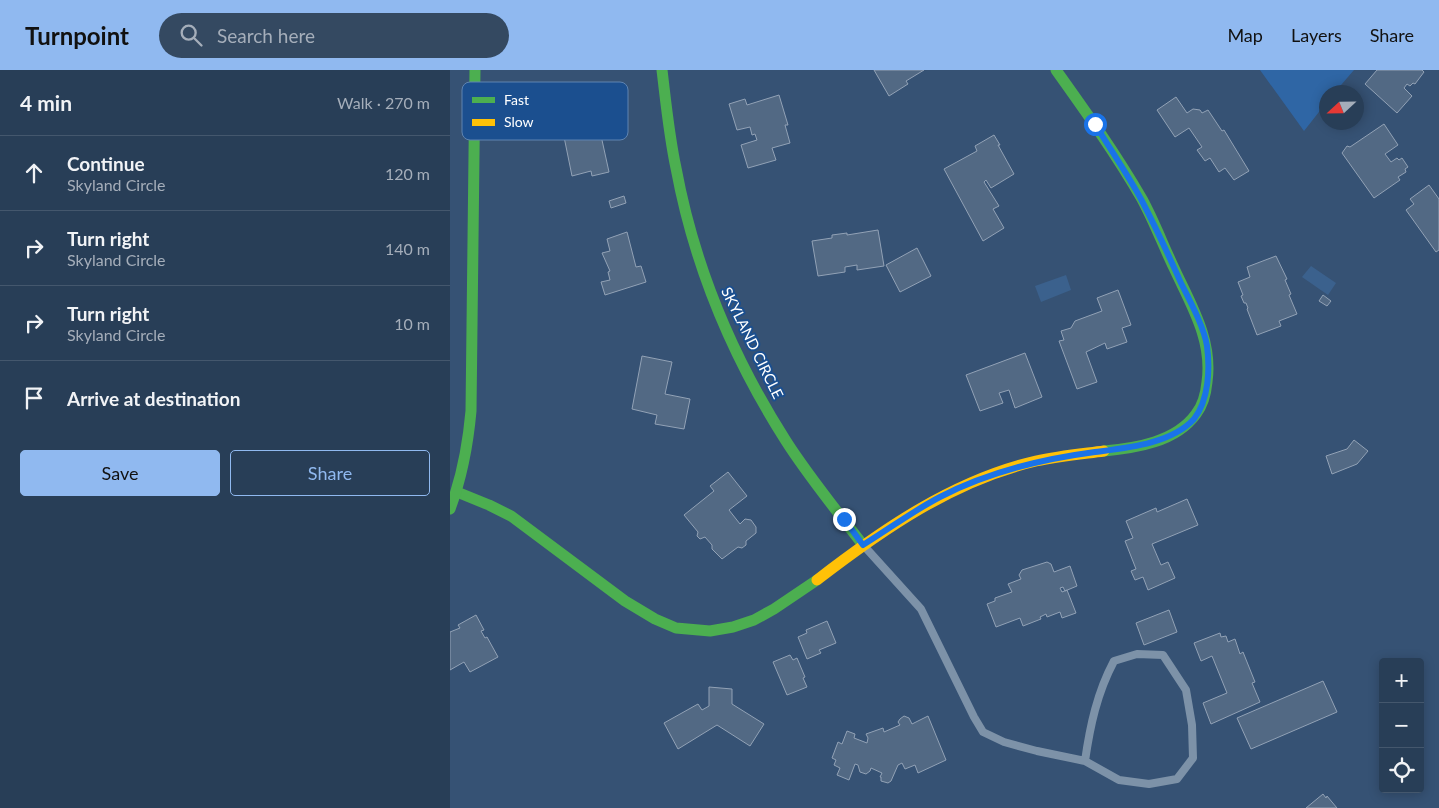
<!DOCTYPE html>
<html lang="en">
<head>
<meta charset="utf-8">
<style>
	:root { --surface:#283e57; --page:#344961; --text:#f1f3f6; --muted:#a5aeba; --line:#44576d; --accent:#90b9f0 }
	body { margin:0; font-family:Lato,sans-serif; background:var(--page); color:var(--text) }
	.controls { position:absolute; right:15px; bottom:15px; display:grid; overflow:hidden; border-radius:5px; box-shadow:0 2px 12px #0003 }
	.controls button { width:45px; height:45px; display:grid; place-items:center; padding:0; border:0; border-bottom:1px solid var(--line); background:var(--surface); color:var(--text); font:25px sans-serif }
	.compass { position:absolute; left:869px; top:15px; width:45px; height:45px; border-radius:50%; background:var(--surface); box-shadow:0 2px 12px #0003; rotate:248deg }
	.stop { position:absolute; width:15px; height:15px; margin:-11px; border:4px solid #1a73e8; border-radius:50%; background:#fff }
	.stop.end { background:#1a73e8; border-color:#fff; box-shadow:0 1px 5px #0008 }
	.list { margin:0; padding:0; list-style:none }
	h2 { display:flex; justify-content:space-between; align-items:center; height:65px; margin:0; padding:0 20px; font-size:21px }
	h2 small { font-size:16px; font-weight:400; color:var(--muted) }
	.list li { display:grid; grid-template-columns:32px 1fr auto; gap:15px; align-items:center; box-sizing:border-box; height:75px; padding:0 20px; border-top:1px solid var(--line) }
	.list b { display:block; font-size:19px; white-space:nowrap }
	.list p { margin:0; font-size:16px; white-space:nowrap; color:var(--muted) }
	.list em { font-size:16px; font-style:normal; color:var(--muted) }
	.actions { display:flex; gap:10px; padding:15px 20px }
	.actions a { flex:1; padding:11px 0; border:1px solid var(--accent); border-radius:5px; text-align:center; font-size:18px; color:var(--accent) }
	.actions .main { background:var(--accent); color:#111 }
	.icon { flex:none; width:28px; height:28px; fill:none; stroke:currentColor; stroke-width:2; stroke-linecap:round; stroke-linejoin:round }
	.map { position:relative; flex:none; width:989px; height:738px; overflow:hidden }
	header { display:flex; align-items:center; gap:30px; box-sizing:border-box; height:70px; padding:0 25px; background:var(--accent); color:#111 }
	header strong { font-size:24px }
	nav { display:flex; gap:28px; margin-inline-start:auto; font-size:18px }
	.search { width:350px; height:45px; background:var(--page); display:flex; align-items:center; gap:12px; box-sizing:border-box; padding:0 18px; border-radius:28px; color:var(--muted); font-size:19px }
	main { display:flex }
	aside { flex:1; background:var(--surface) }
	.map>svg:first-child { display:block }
</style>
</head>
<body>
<header>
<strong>Turnpoint</strong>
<div class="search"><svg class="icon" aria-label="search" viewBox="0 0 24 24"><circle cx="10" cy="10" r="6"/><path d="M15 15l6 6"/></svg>Search here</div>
<nav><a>Map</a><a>Layers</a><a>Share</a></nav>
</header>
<main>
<aside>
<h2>4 min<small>Walk · 270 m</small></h2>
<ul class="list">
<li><svg class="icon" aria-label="ahead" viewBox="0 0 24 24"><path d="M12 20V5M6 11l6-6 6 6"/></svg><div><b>Continue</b><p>Skyland Circle</p></div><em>120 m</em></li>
<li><svg class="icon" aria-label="right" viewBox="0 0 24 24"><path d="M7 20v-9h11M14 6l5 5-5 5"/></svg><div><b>Turn right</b><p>Skyland Circle</p></div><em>140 m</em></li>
<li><svg class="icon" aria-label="right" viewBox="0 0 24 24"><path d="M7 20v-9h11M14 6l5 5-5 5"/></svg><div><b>Turn right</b><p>Skyland Circle</p></div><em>10 m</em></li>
<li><svg class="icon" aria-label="arrive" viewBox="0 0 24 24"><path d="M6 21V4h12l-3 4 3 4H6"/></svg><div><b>Arrive at destination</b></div></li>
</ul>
<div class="actions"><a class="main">Save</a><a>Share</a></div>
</aside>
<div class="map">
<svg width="989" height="738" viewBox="0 0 989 738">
	<rect width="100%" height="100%" fill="#365274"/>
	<path fill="#2f66a5" d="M 810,0 L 904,0 L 885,22 L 876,22 L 876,33 L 854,61 Z"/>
	<g fill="#3b618d">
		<path d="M 861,196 L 886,213 L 878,225 L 852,207 Z"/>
		<path d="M 616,205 L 621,220 L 591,232 L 585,216 Z"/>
	</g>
	<g fill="#526984" stroke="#92a2b6">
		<path d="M 424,0 L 474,0 L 456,11 L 458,14 L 439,26 Z"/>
		<path d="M 927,0 L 972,0 L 974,2 L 965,14 L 963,13 L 960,16 L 957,14 L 954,18 L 962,26 L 947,43 L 915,14 Z"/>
		<path d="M 329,25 L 338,55 L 335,55 L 340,73 L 322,78 L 326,90 L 298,98 L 291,75 L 307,70 L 305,64 L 302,65 L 300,57 L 287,60 L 279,34 L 295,29 L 297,35 Z"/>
		<path d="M 726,27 L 737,43 L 743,39 L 750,40 L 752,43 L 758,40 L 772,61 L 774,60 L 799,101 L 784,110 L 775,98 L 769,102 L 760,88 L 755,91 L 747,80 L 752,77 L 739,58 L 725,67 L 707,40 Z"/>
		<path d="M 163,40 L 166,58 L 150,61 L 159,102 L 142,106 L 141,101 L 122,106 L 111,52 Z"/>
		<path d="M 934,54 L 948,75 L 935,84 L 941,92 L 947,88 L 949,90 L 952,88 L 958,97 L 955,99 L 956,102 L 948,107 L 950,110 L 924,128 L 892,83 L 897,76 L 900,77 Z"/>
		<path d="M 544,65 L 550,75 L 548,75 L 564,104 L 541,118 L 536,110 L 534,112 L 549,136 L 543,139 L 554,158 L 533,171 L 494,99 L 527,81 L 525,76 Z"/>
		<path d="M 979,115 L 989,129 L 989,180 L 986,182 L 956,140 L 964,134 L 960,129 Z"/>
		<path d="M 174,126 L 176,133 L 161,138 L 159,131 Z"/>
		<path d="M 428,160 L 434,196 L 407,200 L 407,195 L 395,197 L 395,202 L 368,206 L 362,171 L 382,168 L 382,165 L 397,163 L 397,165 Z"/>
		<path d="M 177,162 L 186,197 L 191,196 L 196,212 L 155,225 L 151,212 L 160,210 L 158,202 L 160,201 L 152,183 L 160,181 L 157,169 Z"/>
		<path d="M 467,178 L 481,206 L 450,222 L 436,195 Z"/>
		<path d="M 826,186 L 837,209 L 835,210 L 841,224 L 839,225 L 847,244 L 829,251 L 831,256 L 807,265 L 797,239 L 798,238 L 796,233 L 794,233 L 791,226 L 793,225 L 788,212 L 800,207 L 797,197 Z"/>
		<path d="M 668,220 L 681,255 L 672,258 L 677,272 L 657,279 L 655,273 L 636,282 L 647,312 L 627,319 L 609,271 L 614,270 L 611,261 L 621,258 L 625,251 L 652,241 L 647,228 Z"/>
		<path d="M 873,225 L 881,231 L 877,236 L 869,231 Z"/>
		<path d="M 575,283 L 592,327 L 565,338 L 559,320 L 549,323 L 553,333 L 530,341 L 516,305 Z"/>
		<path d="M 192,286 L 222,292 L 215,324 L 240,329 L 234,359 L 205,354 L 207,345 L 182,339 Z"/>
		<path d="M 904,370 L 918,381 L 907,394 L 882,404 L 876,386 L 897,379 Z"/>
		<path d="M 278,402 L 297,426 L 279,440 L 290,454 L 295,449 L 301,450 L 306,457 L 306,463 L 296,471 L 296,475 L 292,478 L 288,477 L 272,489 L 262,479 L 262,475 L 255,467 L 250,469 L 247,466 L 248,462 L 234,445 L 264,421 L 260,416 Z"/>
		<path d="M 737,429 L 748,455 L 702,474 L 711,495 L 718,492 L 725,508 L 698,520 L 693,507 L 685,510 L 681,501 L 686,499 L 675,471 L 683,468 L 676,451 L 706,438 L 707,442 Z"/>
		<path d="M 597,492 L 601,494 L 604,502 L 620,496 L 627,516 L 615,521 L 613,517 L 610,518 L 612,522 L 617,520 L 626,543 L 612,548 L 610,542 L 597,547 L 596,544 L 590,547 L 591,549 L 573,556 L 570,548 L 546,557 L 537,534 L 545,531 L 545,528 L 562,522 L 558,514 L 571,509 L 569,505 L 572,500 Z"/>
		<path d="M 719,540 L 727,562 L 694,575 L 686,553 Z"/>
		<path d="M 26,545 L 34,560 L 31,561 L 35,568 L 37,567 L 48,587 L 20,602 L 14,592 L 0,600 L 0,562 L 10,558 L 8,555 Z"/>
		<path d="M 377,551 L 386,573 L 369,580 L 371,583 L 357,589 L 348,567 L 357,563 L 356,560 Z"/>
		<path d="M 770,563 L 771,567 L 776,566 L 778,572 L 785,569 L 790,584 L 793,582 L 805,612 L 802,613 L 810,632 L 761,654 L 753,633 L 777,623 L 762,586 L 751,591 L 744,573 Z"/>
		<path d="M 340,585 L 343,590 L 347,588 L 355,607 L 353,608 L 357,617 L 337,625 L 323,592 Z"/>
		<path d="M 873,611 L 887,642 L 801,679 L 787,648 Z"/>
		<path d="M 259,617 L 282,619 L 282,634 L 314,654 L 300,676 L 267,655 L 228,679 L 214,653 L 248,634 L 252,640 L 259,636 Z"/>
		<path d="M 454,646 L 459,648 L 462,654 L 478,646 L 496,690 L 468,703 L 465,695 L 455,699 L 452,693 L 448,695 L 441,711 L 438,713 L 431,711 L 431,707 L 430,707 L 432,703 L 421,698 L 420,701 L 416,704 L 410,702 L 408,695 L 405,694 L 399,710 L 387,705 L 390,698 L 384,695 L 386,690 L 382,688 L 388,672 L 392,674 L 397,661 L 405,664 L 404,668 L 417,673 L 418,668 L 416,664 L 433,658 L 434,662 L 450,655 L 448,652 L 450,649 Z"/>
		<path d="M 873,724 L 876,728 L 877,726 L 887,738 L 856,738 Z"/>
	</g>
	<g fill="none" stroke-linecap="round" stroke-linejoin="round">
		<path stroke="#7d92a8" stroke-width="8" d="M 415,477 L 471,539 L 524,647 L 533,662 L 554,672 L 587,681 L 635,691 L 669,710 L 699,714 L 727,709 L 743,688 L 742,655 L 736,620 L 713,585 L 687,584 L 664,591 C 647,623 640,656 635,691"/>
		<g stroke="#4caf50" stroke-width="11">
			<path d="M 212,0 C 216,33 219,65 226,98 C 244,195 283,288 336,371 C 359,407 387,441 413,475"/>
			<path d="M 606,0 C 636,42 666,84 692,129 C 704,151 713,175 724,198 C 741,235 763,270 757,312 C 756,323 753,335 746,344 C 726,372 686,378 654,381"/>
			<path d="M 7,422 L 39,435 L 61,446 L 175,531 L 205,549 L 226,558 L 260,561 L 283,557 L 304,550 L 324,539 L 367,510"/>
			<path d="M 0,439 C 12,407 18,375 21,341 L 25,0"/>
		</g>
		<path stroke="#ffc107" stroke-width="11" d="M 367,510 C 433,459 504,410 586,391 C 609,386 631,384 654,381"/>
	</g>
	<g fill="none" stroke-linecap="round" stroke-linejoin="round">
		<path stroke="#1a73e8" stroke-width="6" d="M 394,449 L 413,475 C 439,459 463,441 490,427 C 538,402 592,389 645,382 C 676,378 721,374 744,349 C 759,330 760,298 757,276 C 754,257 740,231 731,213 C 719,186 706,158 692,131 C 678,105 660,79 645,54"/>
	</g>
	<g text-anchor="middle" stroke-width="4" stroke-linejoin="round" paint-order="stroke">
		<g font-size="15" fill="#fff" stroke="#1b4f8f">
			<text transform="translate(302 273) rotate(64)" y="5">SKYLAND CIRCLE</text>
		</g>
	</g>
	<rect x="12" y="12" width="166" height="58" rx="8" fill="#1b4f8f" stroke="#5f84b1" stroke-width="1"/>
	<rect x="22" y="27" width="23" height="6" fill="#4caf50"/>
	<rect x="22" y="49" width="23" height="7" fill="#ffc107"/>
	<g font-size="14" fill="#fff">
		<text x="54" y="35">Fast</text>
		<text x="54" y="57">Slow</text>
	</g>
</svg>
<div class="controls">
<button>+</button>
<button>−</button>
<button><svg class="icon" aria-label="locate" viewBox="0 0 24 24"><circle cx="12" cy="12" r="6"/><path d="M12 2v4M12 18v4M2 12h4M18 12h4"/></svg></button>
</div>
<svg class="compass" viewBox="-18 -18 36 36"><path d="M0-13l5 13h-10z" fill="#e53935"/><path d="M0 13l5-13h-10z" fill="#a5aeba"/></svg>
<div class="stop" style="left:645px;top:54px"></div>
<div class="stop end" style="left:394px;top:449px"></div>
</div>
</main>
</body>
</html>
